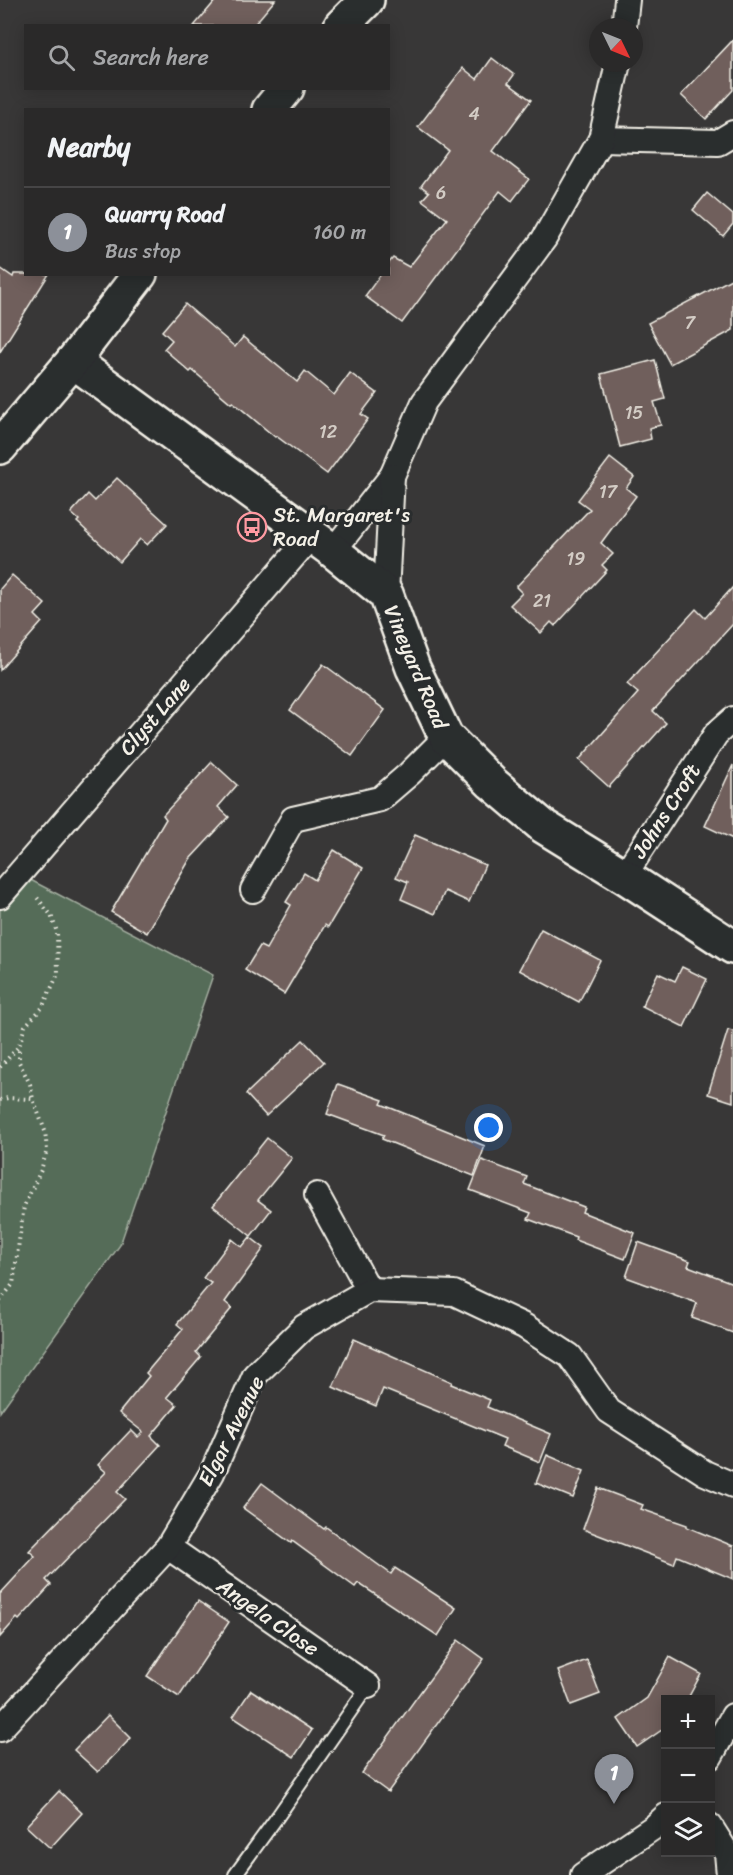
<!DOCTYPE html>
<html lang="en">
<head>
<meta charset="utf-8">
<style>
	:root { --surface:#2a2929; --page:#323131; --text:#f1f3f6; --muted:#a5a6a8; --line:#464546; --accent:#8c9099 }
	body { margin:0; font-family:Sriracha,sans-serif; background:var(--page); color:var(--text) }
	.controls { position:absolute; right:18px; bottom:18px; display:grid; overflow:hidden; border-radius:0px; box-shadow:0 3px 15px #0003 }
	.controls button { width:54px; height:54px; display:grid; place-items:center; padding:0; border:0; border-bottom:2px solid var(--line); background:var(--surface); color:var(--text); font:30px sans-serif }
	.compass { position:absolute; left:589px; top:18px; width:54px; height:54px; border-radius:50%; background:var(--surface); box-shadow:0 3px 15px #0003; rotate:133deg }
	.you { position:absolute; left:489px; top:1128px; width:21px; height:21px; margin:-15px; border:4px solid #fff; border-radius:50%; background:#1a73e8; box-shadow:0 0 0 9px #1a73e833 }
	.badge { display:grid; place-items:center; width:39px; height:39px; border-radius:50%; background:var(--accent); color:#fff; font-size:20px; font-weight:700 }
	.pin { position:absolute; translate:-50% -50px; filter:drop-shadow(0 2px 3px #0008) }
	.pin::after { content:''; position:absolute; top:32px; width:21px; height:18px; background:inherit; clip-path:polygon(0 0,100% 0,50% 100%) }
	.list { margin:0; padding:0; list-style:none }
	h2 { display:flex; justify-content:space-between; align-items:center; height:78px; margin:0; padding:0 24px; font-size:26px }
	h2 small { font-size:20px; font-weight:400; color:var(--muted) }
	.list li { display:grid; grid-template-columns:39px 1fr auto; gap:18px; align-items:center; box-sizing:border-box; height:90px; padding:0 24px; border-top:2px solid var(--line) }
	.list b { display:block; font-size:22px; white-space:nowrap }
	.list p { margin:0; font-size:20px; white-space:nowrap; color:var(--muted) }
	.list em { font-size:20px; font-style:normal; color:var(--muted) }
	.icon { flex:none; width:33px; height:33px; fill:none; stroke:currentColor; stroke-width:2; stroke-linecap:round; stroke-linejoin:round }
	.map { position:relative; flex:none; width:733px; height:1875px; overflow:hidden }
	.search { position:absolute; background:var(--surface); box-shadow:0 3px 15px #0003; left:24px; top:24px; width:366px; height:66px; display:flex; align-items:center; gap:15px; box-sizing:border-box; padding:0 21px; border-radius:0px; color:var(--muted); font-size:22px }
	.panel { position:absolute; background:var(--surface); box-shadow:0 3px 15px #0003; left:24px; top:108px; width:366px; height:168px; border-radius:0px }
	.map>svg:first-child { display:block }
</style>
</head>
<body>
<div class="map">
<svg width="733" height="1875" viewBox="0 0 733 1875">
	<rect width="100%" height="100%" fill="#383737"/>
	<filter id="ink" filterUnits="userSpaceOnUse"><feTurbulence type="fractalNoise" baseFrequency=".0167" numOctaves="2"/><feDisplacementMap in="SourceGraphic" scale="12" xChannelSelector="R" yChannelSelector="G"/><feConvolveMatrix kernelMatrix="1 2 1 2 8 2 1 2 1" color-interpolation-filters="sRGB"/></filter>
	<g filter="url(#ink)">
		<path fill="#546c59" stroke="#a4aea0" stroke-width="1.5" d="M 19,874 L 213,975 L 120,1245 L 0,1412 L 0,896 Z"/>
		<g fill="#705e5b" stroke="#f4f1e8" stroke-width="1.5">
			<path d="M 216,0 L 275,0 L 253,26 L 194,26 Z"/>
			<path d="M 733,40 L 733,90 L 706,119 L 681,95 Z"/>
			<path d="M 492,58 L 514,75 L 508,83 L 531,100 L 493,151 L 529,179 L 512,201 L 500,191 L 402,323 L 365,296 L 381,274 L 388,274 L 388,264 L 393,258 L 409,267 L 447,219 L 422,200 L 429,192 L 421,186 L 448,150 L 418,127 L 463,68 L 477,79 Z"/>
			<path d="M 707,193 L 733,215 L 733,224 L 723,236 L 693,210 Z"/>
			<path d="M 0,268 L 13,277 L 14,274 L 49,274 L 0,352 Z"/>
			<path d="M 733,278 L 733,330 L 670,364 L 648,323 Z"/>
			<path d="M 185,304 L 235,347 L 243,337 L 297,382 L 305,371 L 334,395 L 350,373 L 377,393 L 361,414 L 368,419 L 327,474 L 276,436 L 275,437 L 233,402 L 231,403 L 192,370 L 190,372 L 164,349 L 172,340 L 162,331 Z"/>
			<path d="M 655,360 L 665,399 L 654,402 L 661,425 L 649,428 L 651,439 L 620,447 L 601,374 Z"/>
			<path d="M 610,458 L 634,477 L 626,488 L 636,496 L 601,543 L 613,554 L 602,565 L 607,570 L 555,626 L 551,622 L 541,633 L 510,605 L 522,593 L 516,587 L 590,509 L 578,500 Z"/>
			<path d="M 117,478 L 167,524 L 147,545 L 140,539 L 120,562 L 77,522 L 79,520 L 71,513 L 88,494 L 95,501 Z"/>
			<path d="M 12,575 L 45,604 L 35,615 L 42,622 L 0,670 L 0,589 Z"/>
			<path d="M 733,587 L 733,624 L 653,711 L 666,723 L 609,787 L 579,760 L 638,693 L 627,684 L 696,609 L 705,618 Z"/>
			<path d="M 323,664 L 385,710 L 352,756 L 290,710 Z"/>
			<path d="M 212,762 L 237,785 L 218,807 L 229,817 L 190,859 L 147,933 L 111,912 L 166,819 L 163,815 Z"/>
			<path d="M 733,765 L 733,839 L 705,826 Z"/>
			<path d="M 415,835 L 485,865 L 469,902 L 445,891 L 435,914 L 401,899 L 408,882 L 396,877 Z"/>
			<path d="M 334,850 L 363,868 L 328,927 L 325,925 L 284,994 L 245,970 L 260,946 L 266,949 L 291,905 L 286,902 L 304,873 L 315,880 Z"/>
			<path d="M 541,929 L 600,960 L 579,1002 L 519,970 Z"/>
			<path d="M 682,967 L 707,979 L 684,1027 L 642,1006 L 658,973 L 675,981 Z"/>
			<path d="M 728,1030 L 733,1031 L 733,1102 L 708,1094 Z"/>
			<path d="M 303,1040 L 324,1062 L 266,1116 L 246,1094 Z"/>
			<path d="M 338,1084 L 383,1100 L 381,1104 L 485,1146 L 474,1176 L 382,1139 L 384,1135 L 327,1114 Z"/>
			<path d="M 267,1138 L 292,1158 L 258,1200 L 271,1210 L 251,1236 L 213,1206 Z"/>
			<path d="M 482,1160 L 527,1177 L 524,1184 L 584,1207 L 582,1212 L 635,1233 L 625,1259 L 575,1240 L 576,1237 L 528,1219 L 531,1213 L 470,1190 Z"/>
			<path d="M 250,1237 L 264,1248 L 225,1302 L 232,1308 L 196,1352 L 201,1357 L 167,1397 L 177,1405 L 151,1436 L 160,1445 L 117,1492 L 125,1499 L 46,1580 L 51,1585 L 19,1620 L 17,1618 L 0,1637 L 0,1594 L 35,1556 L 29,1551 L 106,1472 L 98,1465 L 131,1430 L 138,1437 L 143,1432 L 119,1413 L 149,1376 L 146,1373 L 183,1329 L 177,1324 L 211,1283 L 203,1278 L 232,1239 L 242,1247 Z"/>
			<path d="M 638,1242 L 690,1261 L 688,1266 L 733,1283 L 733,1333 L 692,1318 L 697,1303 L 626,1277 Z"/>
			<path d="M 354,1339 L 452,1382 L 451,1384 L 490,1400 L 487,1407 L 551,1434 L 540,1462 L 502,1446 L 505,1439 L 383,1389 L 376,1406 L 333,1387 Z"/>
			<path d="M 547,1455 L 584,1471 L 573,1498 L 536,1483 Z"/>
			<path d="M 262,1483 L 324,1529 L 326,1527 L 391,1574 L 395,1568 L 456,1608 L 438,1636 L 358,1583 L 355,1587 L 292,1541 L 291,1543 L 243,1508 Z"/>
			<path d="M 598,1488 L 643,1505 L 641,1509 L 687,1525 L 687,1527 L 733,1546 L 733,1579 L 677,1556 L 674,1564 L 583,1529 Z"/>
			<path d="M 198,1601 L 229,1622 L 179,1697 L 147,1676 Z"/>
			<path d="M 458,1640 L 484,1659 L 388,1792 L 362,1773 Z"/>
			<path d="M 670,1657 L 701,1674 L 687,1700 L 666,1700 L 666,1727 L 637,1747 L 618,1719 L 647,1698 Z"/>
			<path d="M 587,1660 L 600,1694 L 571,1705 L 558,1671 Z"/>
			<path d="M 251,1690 L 312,1730 L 294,1757 L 233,1717 Z"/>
			<path d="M 108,1715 L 131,1738 L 98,1772 L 74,1750 Z"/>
			<path d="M 59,1791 L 82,1813 L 50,1848 L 26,1826 Z"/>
		</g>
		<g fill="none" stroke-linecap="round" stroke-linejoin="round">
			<g stroke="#f4f1e8" stroke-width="16">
				<path id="lane" d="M 235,1875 L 278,1816 L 368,1686"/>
			</g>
			<g stroke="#f4f1e8" stroke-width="28">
				<g id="street">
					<path d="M 624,27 L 627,0"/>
					<path d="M 601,139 L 718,142 L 733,133"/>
					<path d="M 333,551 L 392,476 L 424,402 L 544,239 L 601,139 L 618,63"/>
					<path d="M 386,594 L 392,476"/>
					<path d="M 624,876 L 716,734 L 733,719"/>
					<path d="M 253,890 L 293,819 L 380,799 L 409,774 L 446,737"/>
					<path d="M 0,896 L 311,536"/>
					<path d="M 317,1195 L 369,1290"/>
					<path d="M 168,1547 L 368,1686"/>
					<path d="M 0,1729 L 168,1547 L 212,1473 L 255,1375 L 304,1327 L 369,1290 L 454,1293 L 524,1326 L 570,1356 L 609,1411 L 705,1473 L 733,1485"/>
					<path d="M 710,1757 L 733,1716"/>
					<path d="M 710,1826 L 727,1853 L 729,1875"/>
					<path d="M 583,1875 L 654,1827 L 666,1816"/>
				</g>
			</g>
			<g stroke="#f4f1e8" stroke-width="38">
				<g id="secondary">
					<path d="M 341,26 L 367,0"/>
					<path d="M 269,110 L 287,88"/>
					<path d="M 73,361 L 333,551 L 386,594 L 413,668 L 446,737 L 492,783 L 543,826 L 624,876 L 733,947"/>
					<path d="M 0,447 L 73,361 L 140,274"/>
				</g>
			</g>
			<g stroke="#f4f1e8" stroke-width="4" stroke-dasharray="1.5 4.5" stroke-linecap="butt">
				<path d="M 0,1067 L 19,1046 L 25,1026 L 42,1008 L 58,974 L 57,932 L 51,915 L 35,895"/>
				<path d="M 0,1100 L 8,1098 L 33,1099"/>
				<path d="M 0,1301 L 13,1284 L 24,1206 L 41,1170 L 47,1150 L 45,1131 L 33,1099 L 30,1084 L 19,1062 L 19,1046"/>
			</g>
			<use href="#lane" stroke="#2a2d2e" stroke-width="12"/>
			<use href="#street" stroke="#2a2d2e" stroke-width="24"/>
			<use href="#secondary" stroke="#2a2d2e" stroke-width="33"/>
		</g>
	</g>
	<defs>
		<g id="bus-ring" transform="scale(1.5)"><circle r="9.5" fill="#2a2d2e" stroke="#ff9aa2" stroke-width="1.5"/><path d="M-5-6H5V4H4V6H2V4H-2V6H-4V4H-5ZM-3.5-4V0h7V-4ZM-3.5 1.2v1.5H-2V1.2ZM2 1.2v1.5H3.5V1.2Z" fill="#ff9aa2"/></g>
	</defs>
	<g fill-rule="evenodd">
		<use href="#bus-ring" x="252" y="527"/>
	</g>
	<g text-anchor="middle" stroke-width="6" stroke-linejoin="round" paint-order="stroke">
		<g font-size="18" fill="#d3ccc5">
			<text x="474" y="120">4</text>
			<text x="441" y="199">6</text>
			<text x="690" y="329">7</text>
			<text x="634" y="419">15</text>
			<text x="328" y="438">12</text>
			<text x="608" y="498">17</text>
			<text x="576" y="565">19</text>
			<text x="542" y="607">21</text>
		</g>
		<g font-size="21" fill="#f4f1e8" stroke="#2a2d2e" text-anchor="start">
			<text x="273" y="522">St. Margaret's<tspan x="273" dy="24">Road</tspan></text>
		</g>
		<g font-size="21" fill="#f4f1e8" stroke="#2a2d2e">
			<text transform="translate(416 667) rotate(67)" y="7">Vineyard Road</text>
			<text transform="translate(155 716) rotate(-49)" y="7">Clyst Lane</text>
			<text transform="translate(666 811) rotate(-57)" y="7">Johns Croft</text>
			<text transform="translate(231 1431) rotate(-63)" y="7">Elgar Avenue</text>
			<text transform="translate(268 1617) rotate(35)" y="7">Angela Close</text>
		</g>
	</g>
</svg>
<div class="controls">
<button>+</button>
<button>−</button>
<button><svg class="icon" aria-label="layers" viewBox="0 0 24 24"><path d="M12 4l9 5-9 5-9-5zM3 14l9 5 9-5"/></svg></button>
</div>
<svg class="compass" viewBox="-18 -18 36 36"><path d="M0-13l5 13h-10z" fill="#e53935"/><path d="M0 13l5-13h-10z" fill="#a5a6a8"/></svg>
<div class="you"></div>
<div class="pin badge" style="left:614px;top:1804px">1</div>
<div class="search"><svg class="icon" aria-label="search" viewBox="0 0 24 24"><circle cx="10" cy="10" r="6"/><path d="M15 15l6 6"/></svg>Search here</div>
<section class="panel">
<h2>Nearby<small></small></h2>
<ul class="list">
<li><span class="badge">1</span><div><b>Quarry Road</b><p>Bus stop</p></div><em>160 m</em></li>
</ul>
</section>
</div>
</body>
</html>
